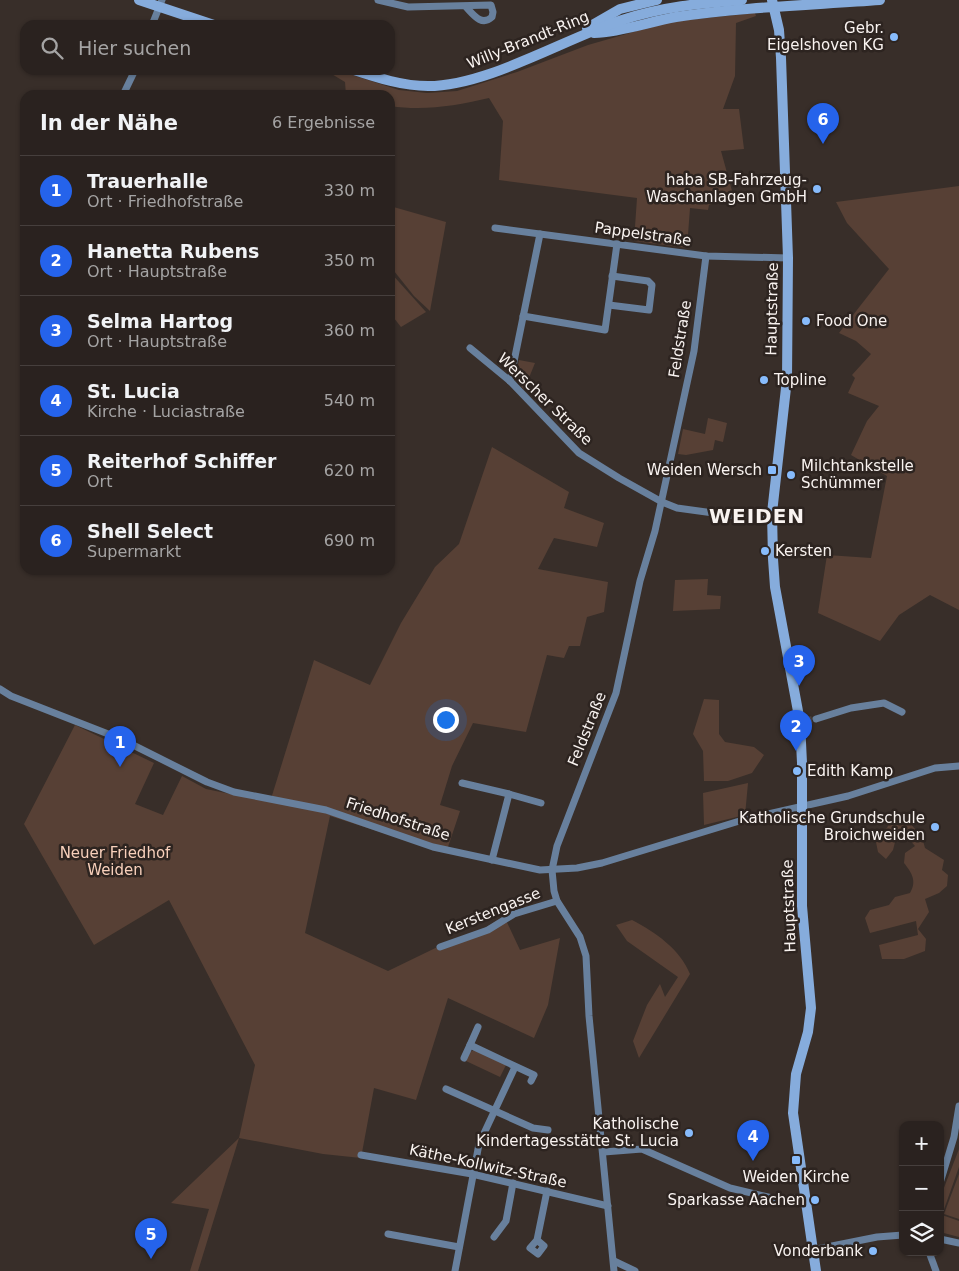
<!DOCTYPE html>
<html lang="de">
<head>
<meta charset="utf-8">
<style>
	:root { --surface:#2a221f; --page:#322a28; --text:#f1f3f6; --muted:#a5a4a4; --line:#463f3d; --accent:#2563eb }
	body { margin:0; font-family:"DejaVu Sans",sans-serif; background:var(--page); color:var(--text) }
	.controls { position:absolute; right:15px; bottom:15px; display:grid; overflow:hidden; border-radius:10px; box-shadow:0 1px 4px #0004 }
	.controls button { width:45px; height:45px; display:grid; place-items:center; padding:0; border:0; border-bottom:1px solid var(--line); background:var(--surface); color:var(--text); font:25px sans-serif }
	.you { position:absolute; left:445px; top:719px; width:18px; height:18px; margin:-12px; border:4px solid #fff; border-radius:50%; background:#1a73e8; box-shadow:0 0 0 8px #1a73e833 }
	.badge { display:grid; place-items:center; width:32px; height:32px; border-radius:50%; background:var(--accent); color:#fff; font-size:16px; font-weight:700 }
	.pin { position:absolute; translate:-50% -41px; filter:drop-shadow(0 1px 2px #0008) }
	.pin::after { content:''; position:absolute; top:26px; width:18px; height:15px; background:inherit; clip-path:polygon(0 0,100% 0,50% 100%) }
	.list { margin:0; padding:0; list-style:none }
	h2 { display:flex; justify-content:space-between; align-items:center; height:65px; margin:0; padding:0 20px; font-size:21px }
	h2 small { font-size:16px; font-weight:400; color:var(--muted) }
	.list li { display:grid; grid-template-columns:32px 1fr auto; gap:15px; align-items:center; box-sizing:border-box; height:70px; padding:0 20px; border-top:1px solid var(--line) }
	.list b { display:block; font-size:19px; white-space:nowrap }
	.list p { margin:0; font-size:16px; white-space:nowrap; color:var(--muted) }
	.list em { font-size:16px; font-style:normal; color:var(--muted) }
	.icon { flex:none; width:28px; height:28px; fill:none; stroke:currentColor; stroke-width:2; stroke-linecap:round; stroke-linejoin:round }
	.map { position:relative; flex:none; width:959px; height:1271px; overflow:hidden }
	.search { position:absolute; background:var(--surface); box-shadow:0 1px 4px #0004; left:20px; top:20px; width:375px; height:55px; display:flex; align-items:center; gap:12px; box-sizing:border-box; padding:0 18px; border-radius:15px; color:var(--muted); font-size:19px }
	.panel { position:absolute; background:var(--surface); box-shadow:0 1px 4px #0004; left:20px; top:90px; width:375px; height:485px; border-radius:15px }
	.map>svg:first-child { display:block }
</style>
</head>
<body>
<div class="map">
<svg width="959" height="1271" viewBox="0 0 959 1271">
	<rect width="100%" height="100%" fill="#382e29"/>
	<g fill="#574035">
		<path d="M 755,13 L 756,16 L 736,23 L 735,76 L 723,109 L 739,109 L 744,149 L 721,151 L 734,198 L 709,205 L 708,210 L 690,208 L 687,248 L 634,241 L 637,198 L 499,180 L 503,121 L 489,98 C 455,106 424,111 390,106 L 390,95 L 346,95 L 345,82 L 325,70 L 337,70 L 399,90 L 427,93 L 457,91 L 517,72 L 588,45 L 668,22 Z"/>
		<path d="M 959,186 L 959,610 L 930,595 L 899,615 L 880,641 L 818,613 L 827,555 L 871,558 L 887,476 L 851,455 L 867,421 L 879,406 L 848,393 L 855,378 L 852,375 L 871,354 L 856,341 L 839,333 L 889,269 L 847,223 L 836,202 Z"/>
		<path d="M 390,206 L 446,222 L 430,311 L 414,296 L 390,266 Z"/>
		<path d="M 390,272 L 426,312 L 401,327 L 390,313 Z"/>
		<path d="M 519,360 L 535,363 L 524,390 L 516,378 Z"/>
		<path d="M 708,418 L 727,423 L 723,442 L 715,440 L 713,450 L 686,455 L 678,454 L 683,429 L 705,434 Z"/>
		<path d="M 492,447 L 569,492 L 564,508 L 604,523 L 597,547 L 554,538 L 538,569 L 608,582 L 604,612 L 587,617 L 580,646 L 569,646 L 564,658 L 547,655 L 526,732 L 473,723 L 452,766 L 440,805 L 460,811 L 446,853 L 330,816 L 305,933 L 388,971 L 454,939 L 483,929 L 504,916 L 520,950 L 560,938 L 548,1005 L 534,1038 L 448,998 L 416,1100 L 374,1088 L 361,1158 L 323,1154 L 239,1138 L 198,1271 L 190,1271 L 209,1209 L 171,1203 L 239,1138 L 255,1065 L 169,900 L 94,945 L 24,824 L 75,725 L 154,763 L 135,804 L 163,815 L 182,776 L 206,789 L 270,802 L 314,660 L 370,685 L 401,623 L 435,567 L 459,544 Z"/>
		<path d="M 708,579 L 707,595 L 721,596 L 720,609 L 673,611 L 675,580 Z"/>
		<path d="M 704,699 L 719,700 L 719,734 L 725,742 L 754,747 L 764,755 L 752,773 L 728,781 L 704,781 L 703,751 L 693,734 Z"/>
		<path d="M 748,783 L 745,815 L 704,825 L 703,793 Z"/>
		<path d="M 891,819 L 905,826 L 909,822 L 922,837 L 925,848 L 944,860 L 942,870 L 948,875 L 947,886 L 939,893 L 925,899 L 929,912 L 918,929 L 926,939 L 925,951 L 904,959 L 882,959 L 879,945 L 918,935 L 916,921 L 870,933 L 865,918 L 870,910 L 889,905 L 895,897 L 910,893 C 917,881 912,873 904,863 L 905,853 L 915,846 L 906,836 L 895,842 L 893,850 L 886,859 L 878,852 L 875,837 L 887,828 Z"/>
		<path d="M 632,920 C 655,932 680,949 690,974 L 639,1058 L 633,1041 L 647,1005 L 660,984 L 665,997 L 678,977 L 627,941 L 616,925 Z"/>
		<path d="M 474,1050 L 506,1065 L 500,1077 L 466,1061 L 470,1052 Z"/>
		<path d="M 959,1149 L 959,1167 L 942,1215 L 959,1221 L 959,1237 L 940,1232 L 940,1198 Z"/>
		<path d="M 959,1174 L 959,1219 L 944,1214 Z"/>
	</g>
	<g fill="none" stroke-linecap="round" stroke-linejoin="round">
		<path stroke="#554c47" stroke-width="7" stroke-dasharray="7 3.5" stroke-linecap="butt" d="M 805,721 L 816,719"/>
		<g stroke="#68809d" stroke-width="7">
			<path d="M 378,0 L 408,7 L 491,5 L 493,12 L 492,17 C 481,27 473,14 465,6"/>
			<path d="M 152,25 L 162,0"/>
			<path d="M 123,95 L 135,70"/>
			<path d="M 495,228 L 706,256 L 788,258"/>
			<path d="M 609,305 L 649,310 L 652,285 L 648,281 L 612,276"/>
			<path d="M 523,316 L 605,330 L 617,244"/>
			<path d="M 470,348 L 510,381 L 579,453 L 619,478 L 662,502 L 677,508 L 772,521"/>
			<path d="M 510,381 L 540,234"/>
			<path d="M 0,689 L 11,696 L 121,739 L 207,782 L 234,792 L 326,810 L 433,847 L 540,870 L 577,868 L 602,863 L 746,819 L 848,796 L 935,768 L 959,766"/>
			<path d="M 816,719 L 851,708 L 884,703 L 902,712"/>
			<path d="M 462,783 L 509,794"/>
			<path d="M 492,860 L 509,794 L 541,803"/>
			<path d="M 440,947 L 488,930 L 514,914 L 557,901"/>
			<path d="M 478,1027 L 470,1045 L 534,1075 L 531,1081"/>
			<path d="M 464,1058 L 470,1045"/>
			<path d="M 446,1089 L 533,1128 L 548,1130"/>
			<path d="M 604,1152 L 642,1149 L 730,1188 L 781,1200 L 804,1197"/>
			<path d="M 361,1155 L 472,1174 L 608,1206"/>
			<path d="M 940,1183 L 954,1137 L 959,1106"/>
			<path d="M 388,1234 L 459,1247"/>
			<path d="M 494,1237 L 506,1221 L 513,1183"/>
			<path d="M 940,1239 L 959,1243"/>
			<path d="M 537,1240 L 544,1246 L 538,1254 L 530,1248 L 537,1240 L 547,1191"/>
			<path d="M 812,1250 L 877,1237 L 903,1235"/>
			<path d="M 929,1252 L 936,1271"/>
			<path d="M 614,1261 L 635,1271"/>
			<path d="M 455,1271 L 479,1144 L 515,1067"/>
			<path d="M 614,1271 L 589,1016 L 586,956 L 580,937 L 557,901 L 554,891 L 552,870 L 557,846 L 616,693 L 640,581 L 655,531 L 694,351 L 706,256"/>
		</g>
		<g stroke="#86acdc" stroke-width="10">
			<path d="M 139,0 L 214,25"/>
			<path d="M 772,0 L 779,30 L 781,58 L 788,258 L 787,379 L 772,513 L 773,559 L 775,587 L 800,722 L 802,763 L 802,906 L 811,1008 L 808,1032 L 796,1074 L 793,1113 L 816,1271"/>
			<path d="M 587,28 L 620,9 L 657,0"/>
			<path d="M 594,33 C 622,32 648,22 676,17 C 743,7 812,5 880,0"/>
			<path d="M 354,70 C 378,78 403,86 428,86 C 487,86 564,39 622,20 C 661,7 701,3 742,0"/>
		</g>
	</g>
	<g fill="#87bbfb" stroke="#2d2420" stroke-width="2">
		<circle cx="894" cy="37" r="5"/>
		<circle cx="817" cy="189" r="5"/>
		<circle cx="806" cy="321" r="5"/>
		<circle cx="764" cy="380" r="5"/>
		<rect x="767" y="465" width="10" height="10" rx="2.5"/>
		<circle cx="791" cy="475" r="5"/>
		<circle cx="765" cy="551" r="5"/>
		<circle cx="797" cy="771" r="5"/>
		<circle cx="935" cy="827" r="5"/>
		<circle cx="689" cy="1133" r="5"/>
		<rect x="791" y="1155" width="10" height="10" rx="2.5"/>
		<circle cx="815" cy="1200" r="5"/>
		<circle cx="873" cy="1251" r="5"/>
	</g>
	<g text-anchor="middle" stroke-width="5" stroke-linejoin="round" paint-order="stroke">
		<g font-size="15" fill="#f9f3f0" stroke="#2d2420" text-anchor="end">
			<text x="884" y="33">Gebr.<tspan x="884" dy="17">Eigelshoven KG</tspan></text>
			<text x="807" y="185">haba SB-Fahrzeug-<tspan x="807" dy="17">Waschanlagen GmbH</tspan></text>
			<text x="816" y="326" text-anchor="start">Food One</text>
			<text x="774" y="385" text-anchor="start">Topline</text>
			<text x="801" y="471" text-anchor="start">Milchtankstelle<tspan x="801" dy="17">Schümmer</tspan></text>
			<text x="762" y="475">Weiden Wersch</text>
			<text x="775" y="556" text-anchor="start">Kersten</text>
			<text x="807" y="776" text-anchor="start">Edith Kamp</text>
			<text x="925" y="823">Katholische Grundschule<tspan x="925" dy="17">Broichweiden</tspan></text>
			<text x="679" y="1129">Katholische<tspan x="679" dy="17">Kindertagesstätte St. Lucia</tspan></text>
			<text x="796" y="1182" text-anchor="middle">Weiden Kirche</text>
			<text x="805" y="1205">Sparkasse Aachen</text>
			<text x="863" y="1256">Vonderbank</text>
		</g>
		<g font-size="15" fill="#f9f3f0" stroke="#2d2420">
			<text transform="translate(528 40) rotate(-22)" y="5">Willy-Brandt-Ring</text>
			<text transform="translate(643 234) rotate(8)" y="5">Pappelstraße</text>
			<text transform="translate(772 309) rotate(-89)" y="5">Hauptstraße</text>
			<text transform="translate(680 339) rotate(-81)" y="5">Feldstraße</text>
			<text transform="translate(545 399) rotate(44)" y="5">Werscher Straße</text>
			<text transform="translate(587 729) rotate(-68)" y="5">Feldstraße</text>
			<text transform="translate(398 819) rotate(18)" y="5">Friedhofstraße</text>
			<text transform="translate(789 906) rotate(-92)" y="5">Hauptstraße</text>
			<text transform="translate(493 911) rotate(-22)" y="5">Kerstengasse</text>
			<text transform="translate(488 1166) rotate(12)" y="5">Käthe-Kollwitz-Straße</text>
		</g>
		<g font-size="15" fill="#f8d0bb" stroke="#2d2420">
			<text x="115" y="858">Neuer Friedhof<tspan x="115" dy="17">Weiden</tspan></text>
		</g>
		<g font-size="20" font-weight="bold" letter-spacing="1" fill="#f9f3f0" stroke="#2d2420">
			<text x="757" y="523">WEIDEN</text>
		</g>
	</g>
</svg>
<div class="controls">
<button>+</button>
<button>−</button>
<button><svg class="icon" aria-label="layers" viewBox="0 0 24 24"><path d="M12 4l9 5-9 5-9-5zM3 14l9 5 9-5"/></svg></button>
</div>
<div class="you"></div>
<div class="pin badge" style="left:120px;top:767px">1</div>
<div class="pin badge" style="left:796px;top:751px">2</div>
<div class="pin badge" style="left:799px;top:686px">3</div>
<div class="pin badge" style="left:753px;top:1161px">4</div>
<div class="pin badge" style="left:151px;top:1259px">5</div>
<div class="pin badge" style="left:823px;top:144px">6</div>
<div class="search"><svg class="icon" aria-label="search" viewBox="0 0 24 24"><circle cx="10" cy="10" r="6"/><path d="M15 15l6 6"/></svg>Hier suchen</div>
<section class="panel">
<h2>In der Nähe<small>6 Ergebnisse</small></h2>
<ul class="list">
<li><span class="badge">1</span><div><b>Trauerhalle</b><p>Ort · Friedhofstraße</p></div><em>330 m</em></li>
<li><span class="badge">2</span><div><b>Hanetta Rubens</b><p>Ort · Hauptstraße</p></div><em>350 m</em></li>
<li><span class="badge">3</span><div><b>Selma Hartog</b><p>Ort · Hauptstraße</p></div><em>360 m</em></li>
<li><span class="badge">4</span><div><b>St. Lucia</b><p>Kirche · Luciastraße</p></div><em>540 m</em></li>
<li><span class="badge">5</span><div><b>Reiterhof Schiffer</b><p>Ort</p></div><em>620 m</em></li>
<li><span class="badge">6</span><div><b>Shell Select</b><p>Supermarkt</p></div><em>690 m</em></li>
</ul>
</section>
</div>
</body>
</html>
